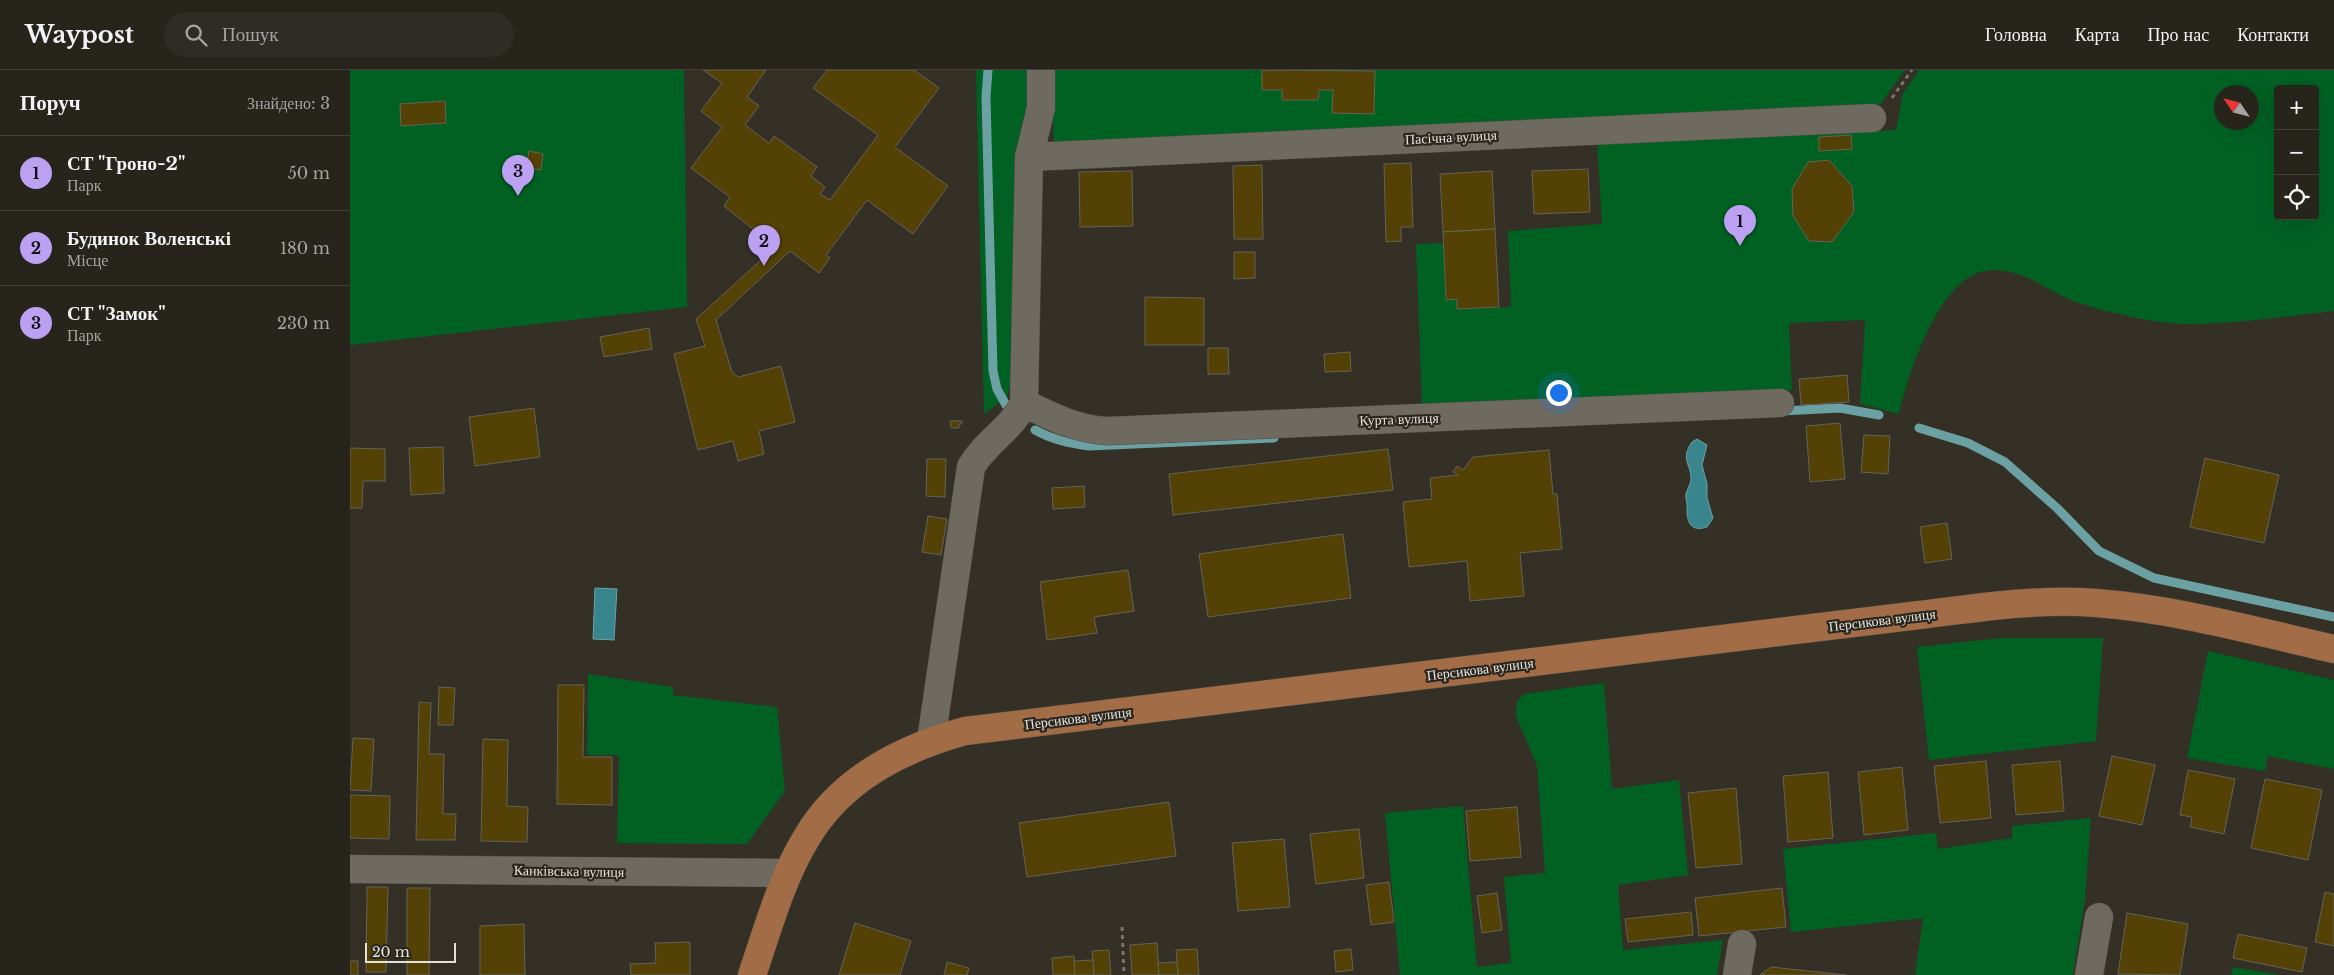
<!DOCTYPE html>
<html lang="uk">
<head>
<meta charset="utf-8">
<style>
	:root { --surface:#27241c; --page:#2f2c25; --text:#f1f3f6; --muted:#a4a4a3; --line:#43413b; --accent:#bca0f2 }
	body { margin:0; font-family:"Libre Baskerville",serif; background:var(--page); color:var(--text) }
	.controls { position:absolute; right:15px; top:15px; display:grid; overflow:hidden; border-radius:5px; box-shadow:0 5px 20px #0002 }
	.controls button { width:45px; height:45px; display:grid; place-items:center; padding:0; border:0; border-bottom:1px solid var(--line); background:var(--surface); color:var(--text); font:25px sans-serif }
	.compass { position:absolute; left:1864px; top:15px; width:45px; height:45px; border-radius:50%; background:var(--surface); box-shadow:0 5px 20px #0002; rotate:305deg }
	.scale { position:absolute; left:15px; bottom:12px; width:91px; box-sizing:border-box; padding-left:5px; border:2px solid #e3e1db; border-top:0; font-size:14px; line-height:18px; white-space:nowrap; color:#e3e1db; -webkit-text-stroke:4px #2a261d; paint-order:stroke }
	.you { position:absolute; left:1208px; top:322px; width:18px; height:18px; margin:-12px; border:4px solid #fff; border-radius:50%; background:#1a73e8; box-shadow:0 0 0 8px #1a73e833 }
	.badge { display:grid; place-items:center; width:32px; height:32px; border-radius:50%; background:var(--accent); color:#111; font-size:16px; font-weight:700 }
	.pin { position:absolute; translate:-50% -41px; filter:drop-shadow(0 1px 2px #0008) }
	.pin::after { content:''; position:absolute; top:26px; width:18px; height:15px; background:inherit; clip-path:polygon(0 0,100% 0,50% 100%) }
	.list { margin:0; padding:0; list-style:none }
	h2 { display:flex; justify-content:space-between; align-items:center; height:65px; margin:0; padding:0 20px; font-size:21px }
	h2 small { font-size:16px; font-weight:400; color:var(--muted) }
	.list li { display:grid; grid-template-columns:32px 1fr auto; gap:15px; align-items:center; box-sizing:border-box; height:75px; padding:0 20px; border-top:1px solid var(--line) }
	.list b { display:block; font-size:19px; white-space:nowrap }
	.list p { margin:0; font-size:16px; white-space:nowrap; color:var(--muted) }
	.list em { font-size:16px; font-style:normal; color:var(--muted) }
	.icon { flex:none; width:28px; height:28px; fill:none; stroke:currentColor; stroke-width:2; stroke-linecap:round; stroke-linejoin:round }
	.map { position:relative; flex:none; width:1984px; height:905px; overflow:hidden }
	header { display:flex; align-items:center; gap:30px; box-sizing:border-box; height:70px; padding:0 25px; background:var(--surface); border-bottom:1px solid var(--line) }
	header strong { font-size:24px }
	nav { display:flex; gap:28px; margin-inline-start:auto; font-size:18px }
	.search { width:350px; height:45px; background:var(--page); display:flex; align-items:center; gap:12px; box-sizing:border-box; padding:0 18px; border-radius:28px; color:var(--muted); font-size:19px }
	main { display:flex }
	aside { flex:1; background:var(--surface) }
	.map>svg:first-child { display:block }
</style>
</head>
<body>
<header>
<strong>Waypost</strong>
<div class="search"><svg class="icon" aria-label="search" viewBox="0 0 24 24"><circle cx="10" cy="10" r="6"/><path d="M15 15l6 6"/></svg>Пошук</div>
<nav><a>Головна</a><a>Карта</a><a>Про нас</a><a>Контакти</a></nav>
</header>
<main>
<aside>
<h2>Поруч<small>Знайдено: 3</small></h2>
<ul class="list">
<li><span class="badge">1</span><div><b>СТ &quot;Гроно-2&quot;</b><p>Парк</p></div><em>50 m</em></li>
<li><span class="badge">2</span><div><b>Будинок Воленські</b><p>Місце</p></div><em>180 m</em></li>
<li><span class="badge">3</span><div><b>СТ &quot;Замок&quot;</b><p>Парк</p></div><em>230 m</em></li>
</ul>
</aside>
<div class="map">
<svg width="1984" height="905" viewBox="0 0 1984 905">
	<rect width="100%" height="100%" fill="#343026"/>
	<g fill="#006123" fill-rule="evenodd">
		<path d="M 0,0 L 334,0 L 337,237 L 0,275 Z"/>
		<path d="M 626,0 L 681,0 L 679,31 L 666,88 L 662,309 L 657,327 L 634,344 Z"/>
		<path d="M 702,0 L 1555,0 L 1530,35 L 704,78 Z"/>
		<path d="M 1569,0 L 1984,0 L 1984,241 C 1935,246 1886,254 1837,254 C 1806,254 1756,242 1726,232 C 1695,221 1668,193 1631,202 C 1588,213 1558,304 1549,344 L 1510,334 L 1515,250 L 1439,253 L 1442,320 L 1072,337 L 1066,174 L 1093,173 L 1096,229 L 1107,229 L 1107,239 L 1161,237 L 1158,161 L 1252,154 L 1247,72 L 1546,60 L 1553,23 ZM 1928,19 L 1965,19 L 1965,146 L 1928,146 ZM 1872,22 L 1902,22 L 1902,52 L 1872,52 Z"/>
		<path d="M 1651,568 L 1753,568 L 1746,671 L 1579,690 L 1567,577 Z"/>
		<path d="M 1858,581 L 1984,610 L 1984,699 L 1918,686 L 1915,701 L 1837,688 Z"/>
		<path d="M 238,604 L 323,617 L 323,625 L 427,637 L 435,721 L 397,774 L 267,773 L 269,685 L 237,685 Z"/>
		<path d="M 1254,613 L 1262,719 L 1329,710 L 1338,805 L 1268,815 L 1273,880 L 1373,870 L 1367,905 L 1050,905 L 1035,743 L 1113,736 L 1127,897 L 1161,893 L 1154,807 L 1195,803 L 1187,696 L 1166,646 L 1167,631 L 1174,624 Z"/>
		<path d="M 1741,748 L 1735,830 L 1723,905 L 1565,905 L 1573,848 L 1441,862 L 1433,779 L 1586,763 L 1588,779 L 1662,768 L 1662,756 Z"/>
		<path d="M 1883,897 L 1930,905 L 1881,905 Z"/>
	</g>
	<g fill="#39858d" stroke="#6ca1a4">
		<path d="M 1347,369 L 1357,375 L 1352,395 L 1357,414 L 1357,428 L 1363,448 L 1357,457 C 1342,462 1337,454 1337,439 C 1338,434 1335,429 1336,424 C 1337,419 1341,414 1341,409 C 1341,394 1330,389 1342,372 Z"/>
		<path d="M 245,518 L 267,519 L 264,570 L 243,569 Z"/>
	</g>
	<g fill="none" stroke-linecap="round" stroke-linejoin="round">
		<g stroke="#6ca1a4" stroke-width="9">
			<path d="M 638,0 L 636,27 L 643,301 L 647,319 L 656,335"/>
			<path d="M 1431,341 L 1490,338 L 1529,345"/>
			<path d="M 1569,358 L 1618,373 L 1655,392 L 1707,438 L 1749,481 L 1804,508 L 1984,547"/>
			<path d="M 685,360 C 703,370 719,373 739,376 L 924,368"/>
		</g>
	</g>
	<g fill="#534105" stroke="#666258">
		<path d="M 353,0 L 416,0 L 397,27 L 409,36 L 395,55 L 419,73 L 424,66 L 467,97 L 461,106 L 475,117 L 470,124 L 480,130 L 528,65 L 463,18 L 477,0 L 564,0 L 589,18 L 545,77 L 598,116 L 563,164 L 517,130 L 476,185 L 480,188 L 469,203 L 440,181 L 366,250 L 382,302 L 388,307 L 431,296 L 445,352 L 409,361 L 414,384 L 388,391 L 383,371 L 348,380 L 324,284 L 355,276 L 346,249 L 430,173 L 412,157 L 409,164 L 374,136 L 380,127 L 341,98 L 372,57 L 351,41 L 372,13 Z"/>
		<path d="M 912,0 L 1025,1 L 1024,44 L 982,43 L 983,20 L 969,20 L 968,30 L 932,30 L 932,20 L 912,20 Z"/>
		<path d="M 95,31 L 96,53 L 51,56 L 50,34 Z"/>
		<path d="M 1501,65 L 1502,79 L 1469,81 L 1469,67 Z"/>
		<path d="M 179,81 L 193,84 L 191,100 L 176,98 Z"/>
		<path d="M 1479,90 L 1502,116 L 1504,142 L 1482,172 L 1459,171 L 1443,146 L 1442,119 L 1458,92 Z"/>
		<path d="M 1061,93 L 1063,157 L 1051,157 L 1051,171 L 1036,172 L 1034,94 Z"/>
		<path d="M 912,95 L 913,169 L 884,169 L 883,96 Z"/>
		<path d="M 1238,99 L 1240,142 L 1184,144 L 1182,101 Z"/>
		<path d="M 782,101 L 783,156 L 730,157 L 729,102 Z"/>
		<path d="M 1142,101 L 1145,159 L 1093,162 L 1090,104 Z"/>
		<path d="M 1145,159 L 1149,237 L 1107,239 L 1107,229 L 1096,230 L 1093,162 Z"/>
		<path d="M 884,182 L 905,182 L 905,208 L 884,209 Z"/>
		<path d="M 795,227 L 854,228 L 854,275 L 795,275 Z"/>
		<path d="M 299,258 L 302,279 L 254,287 L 250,267 Z"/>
		<path d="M 858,278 L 878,278 L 879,304 L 858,304 Z"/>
		<path d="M 1000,282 L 1001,301 L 975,302 L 974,284 Z"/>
		<path d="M 1497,305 L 1499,332 L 1451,335 L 1449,309 Z"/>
		<path d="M 184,338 L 190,387 L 125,396 L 119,347 Z"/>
		<path d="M 600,351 L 612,351 L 612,354 L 609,354 L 609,358 L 601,358 Z"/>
		<path d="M 1490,353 L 1495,409 L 1460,412 L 1456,356 Z"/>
		<path d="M 1514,365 L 1540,366 L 1538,404 L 1511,402 Z"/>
		<path d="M 93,377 L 94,423 L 61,425 L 59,378 Z"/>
		<path d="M 0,378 L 35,379 L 35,411 L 13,411 L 12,438 L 0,438 Z"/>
		<path d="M 1038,379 L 1043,420 L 823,445 L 819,404 Z"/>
		<path d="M 1199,380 L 1203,424 L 1207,424 L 1212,479 L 1170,483 L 1174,526 L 1120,531 L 1117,491 L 1059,497 L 1053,432 L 1082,429 L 1080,408 L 1108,405 L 1103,402 L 1107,396 L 1113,400 L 1123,387 Z"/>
		<path d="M 1855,388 L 1929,405 L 1914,473 L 1840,457 Z"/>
		<path d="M 577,389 L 596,389 L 595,427 L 576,426 Z"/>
		<path d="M 734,416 L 735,437 L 703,439 L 702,418 Z"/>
		<path d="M 578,446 L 597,449 L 591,485 L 572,482 Z"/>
		<path d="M 1597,453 L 1602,489 L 1575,493 L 1570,457 Z"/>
		<path d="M 993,464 L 1001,528 L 858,547 L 849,484 Z"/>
		<path d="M 778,500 L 784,541 L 744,547 L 747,563 L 697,570 L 690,512 Z"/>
		<path d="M 208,615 L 234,615 L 233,687 L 262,687 L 262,735 L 207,734 Z"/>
		<path d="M 89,617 L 105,618 L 103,655 L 88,655 Z"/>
		<path d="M 69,632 L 81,633 L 79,684 L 94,684 L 93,744 L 106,744 L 105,770 L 66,770 Z"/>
		<path d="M 3,668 L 24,669 L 21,721 L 0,720 Z"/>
		<path d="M 133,669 L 158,670 L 157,736 L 178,737 L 177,772 L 131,771 Z"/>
		<path d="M 1762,686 L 1805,695 L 1792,755 L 1749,746 Z"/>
		<path d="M 1636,691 L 1641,748 L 1590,753 L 1584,696 Z"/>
		<path d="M 1710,691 L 1714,741 L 1666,745 L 1662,695 Z"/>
		<path d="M 1552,697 L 1558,760 L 1514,765 L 1508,702 Z"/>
		<path d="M 1838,700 L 1885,709 L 1874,764 L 1840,757 L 1842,747 L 1830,745 Z"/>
		<path d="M 1478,702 L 1483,768 L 1438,772 L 1433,706 Z"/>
		<path d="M 1915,709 L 1972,720 L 1958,790 L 1901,778 Z"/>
		<path d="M 1386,718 L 1392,794 L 1346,798 L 1338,723 Z"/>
		<path d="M 0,725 L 40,726 L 39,769 L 0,768 Z"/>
		<path d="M 819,732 L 826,786 L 677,807 L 669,753 Z"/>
		<path d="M 1167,737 L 1171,787 L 1120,791 L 1116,741 Z"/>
		<path d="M 1009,759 L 1014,808 L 966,814 L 960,764 Z"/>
		<path d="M 934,769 L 940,837 L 888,841 L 882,773 Z"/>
		<path d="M 1039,812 L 1044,852 L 1021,855 L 1016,815 Z"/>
		<path d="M 17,817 L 38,817 L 36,902 L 16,902 Z"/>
		<path d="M 57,818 L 80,818 L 79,905 L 57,905 Z"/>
		<path d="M 1432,818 L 1436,857 L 1349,866 L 1345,828 Z"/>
		<path d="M 1975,822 L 1984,824 L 1984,876 L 1965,872 Z"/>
		<path d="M 1147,823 L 1152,860 L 1132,863 L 1127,826 Z"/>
		<path d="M 1341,842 L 1343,865 L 1278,872 L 1275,849 Z"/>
		<path d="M 1777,843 L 1838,854 L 1830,905 L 1768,904 Z"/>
		<path d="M 505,853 L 561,871 L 550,905 L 489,905 Z"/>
		<path d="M 174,854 L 175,905 L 130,905 L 130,856 Z"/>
		<path d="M 1888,864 L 1957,878 L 1952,902 L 1883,888 Z"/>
		<path d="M 340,872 L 340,905 L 281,905 L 280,894 L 306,893 L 305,873 Z"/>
		<path d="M 807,873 L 809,905 L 782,905 L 780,875 Z"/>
		<path d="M 847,879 L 849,905 L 828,905 L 826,880 Z"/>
		<path d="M 1001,879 L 1003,900 L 986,902 L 984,881 Z"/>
		<path d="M 759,880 L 761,905 L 744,905 L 742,881 Z"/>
		<path d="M 724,886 L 725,905 L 703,905 L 702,888 Z"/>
		<path d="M 743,890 L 744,905 L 725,905 L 724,891 Z"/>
		<rect x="0" y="891" width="8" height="14"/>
		<path d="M 597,892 L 619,898 L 617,905 L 594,905 Z"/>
		<path d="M 827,892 L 828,905 L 809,905 L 808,893 Z"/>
		<path d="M 1421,897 L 1496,905 L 1410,905 Z"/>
	</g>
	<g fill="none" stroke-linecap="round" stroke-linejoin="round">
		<g stroke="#4f4c44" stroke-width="29">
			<g id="minor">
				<path d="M 679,87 L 1522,48"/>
				<path d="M 674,333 C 702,347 726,359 757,361 L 1430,333"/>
				<path d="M 581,671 L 621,397 C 635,372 662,359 674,333 L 679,87 L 691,38 L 691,0"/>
				<path d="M 0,799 L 438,803"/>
				<path d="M 1387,905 L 1392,874"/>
				<path d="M 1739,905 L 1749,847"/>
			</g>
		</g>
		<g stroke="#4f4c44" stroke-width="29">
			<path id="major" d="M 402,905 C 418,859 431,809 457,767 C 491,709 553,678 615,661 L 1561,546 C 1621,539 1685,528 1746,533 C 1826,539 1905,561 1984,579"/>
		</g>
		<g stroke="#79766e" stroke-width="3" stroke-dasharray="4 4" stroke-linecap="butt">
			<path d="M 1542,28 L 1562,0"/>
			<path d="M 772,857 L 774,905"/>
		</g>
		<use href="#minor" stroke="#6e6a60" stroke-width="28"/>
		<use href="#major" stroke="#a26d46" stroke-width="28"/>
	</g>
	<g text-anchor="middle" stroke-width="4.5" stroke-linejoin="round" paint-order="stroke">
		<g font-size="14" fill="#e3e1db" stroke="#2a261d">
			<text transform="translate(1101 67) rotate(-3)" y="5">Пасічна вулиця</text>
			<text transform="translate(1049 349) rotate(-2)" y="5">Курта вулиця</text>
			<text transform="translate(1532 550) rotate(-7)" y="5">Персикова вулиця</text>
			<text transform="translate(1130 599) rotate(-7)" y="5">Персикова вулиця</text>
			<text transform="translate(728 648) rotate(-7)" y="5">Персикова вулиця</text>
			<text transform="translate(219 801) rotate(1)" y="5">Канківська вулиця</text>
		</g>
	</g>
</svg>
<div class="controls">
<button>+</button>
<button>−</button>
<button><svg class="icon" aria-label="locate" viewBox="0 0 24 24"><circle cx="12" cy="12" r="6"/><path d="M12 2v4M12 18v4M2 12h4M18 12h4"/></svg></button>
</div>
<svg class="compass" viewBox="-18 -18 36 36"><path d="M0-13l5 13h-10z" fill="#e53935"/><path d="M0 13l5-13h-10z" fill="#a4a4a3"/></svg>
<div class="scale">20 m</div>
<div class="you"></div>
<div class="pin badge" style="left:1390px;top:176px">1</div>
<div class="pin badge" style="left:414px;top:196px">2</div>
<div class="pin badge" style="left:168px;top:126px">3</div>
</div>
</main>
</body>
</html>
